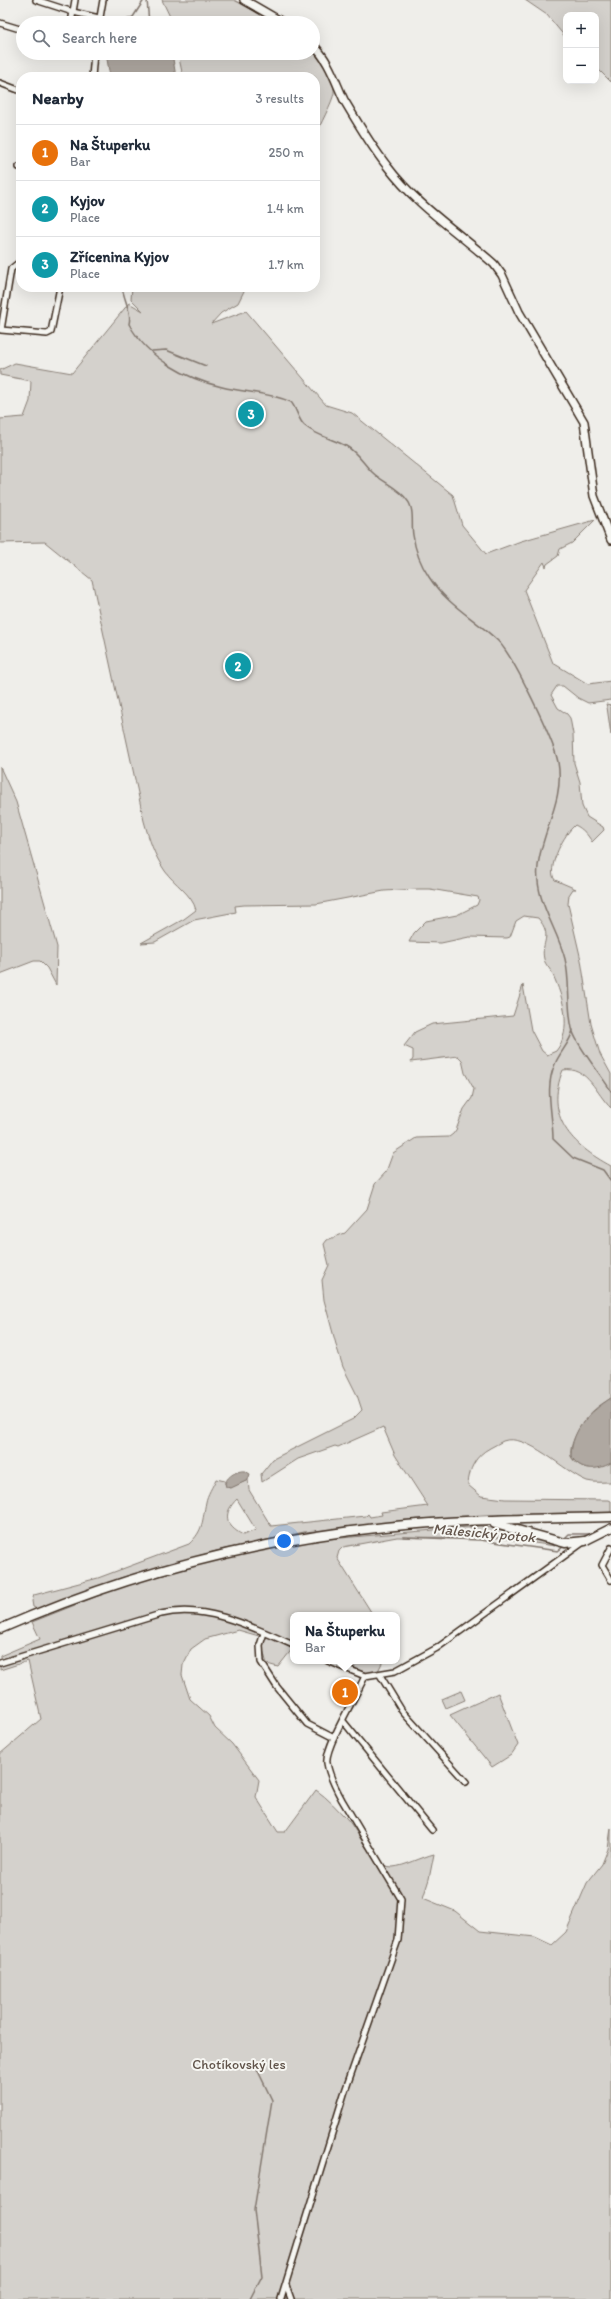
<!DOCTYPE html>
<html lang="en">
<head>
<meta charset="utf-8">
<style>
	:root { --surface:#fff; --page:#f6f6f7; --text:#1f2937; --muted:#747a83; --line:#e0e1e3; --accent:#1f6fb2 }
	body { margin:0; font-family:Itim,sans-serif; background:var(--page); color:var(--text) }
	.controls { position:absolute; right:12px; top:12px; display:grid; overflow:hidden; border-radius:8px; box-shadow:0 4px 16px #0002 }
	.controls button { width:36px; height:36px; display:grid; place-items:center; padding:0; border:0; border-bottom:1px solid var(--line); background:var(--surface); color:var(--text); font:20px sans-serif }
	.you { position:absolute; left:284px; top:1541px; width:14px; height:14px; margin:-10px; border:3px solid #fff; border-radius:50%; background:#1a73e8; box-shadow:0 0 0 6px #1a73e833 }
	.badge { display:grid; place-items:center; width:26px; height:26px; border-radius:50%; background:var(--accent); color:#fff; font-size:13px; font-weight:700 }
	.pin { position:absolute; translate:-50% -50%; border:2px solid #fff; box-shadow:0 1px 4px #0006 }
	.popup { position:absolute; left:290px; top:1612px; width:110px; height:52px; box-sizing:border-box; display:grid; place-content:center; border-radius:8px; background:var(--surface); filter:drop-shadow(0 1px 3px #0005); font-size:13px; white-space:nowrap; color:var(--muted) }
	.popup b { font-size:15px; color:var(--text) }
	.popup::after { content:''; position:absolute; left:50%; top:100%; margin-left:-8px; border:8px solid transparent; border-top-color:var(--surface) }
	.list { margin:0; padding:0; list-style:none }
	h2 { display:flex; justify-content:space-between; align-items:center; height:52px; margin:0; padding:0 16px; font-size:17px }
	h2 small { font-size:13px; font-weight:400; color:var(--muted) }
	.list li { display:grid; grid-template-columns:26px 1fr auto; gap:12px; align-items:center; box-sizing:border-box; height:56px; padding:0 16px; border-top:1px solid var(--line) }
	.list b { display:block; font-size:15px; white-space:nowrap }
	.list p { margin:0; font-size:13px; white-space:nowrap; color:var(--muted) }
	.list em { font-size:13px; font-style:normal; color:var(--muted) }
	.icon { flex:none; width:22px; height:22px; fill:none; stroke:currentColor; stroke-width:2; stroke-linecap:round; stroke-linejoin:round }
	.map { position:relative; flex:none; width:611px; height:2299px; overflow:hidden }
	.search { position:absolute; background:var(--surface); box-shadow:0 4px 16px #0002; left:16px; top:16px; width:304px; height:44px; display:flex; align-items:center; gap:10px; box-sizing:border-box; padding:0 14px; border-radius:22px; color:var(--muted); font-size:15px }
	.panel { position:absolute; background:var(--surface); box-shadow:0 4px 16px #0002; left:16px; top:72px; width:304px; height:220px; border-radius:16px }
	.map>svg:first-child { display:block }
</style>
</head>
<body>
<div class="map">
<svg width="611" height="2299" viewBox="0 0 611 2299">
	<rect width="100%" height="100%" fill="#efeeea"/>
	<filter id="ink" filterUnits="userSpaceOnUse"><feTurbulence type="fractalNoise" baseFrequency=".025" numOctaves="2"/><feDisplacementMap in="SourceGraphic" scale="8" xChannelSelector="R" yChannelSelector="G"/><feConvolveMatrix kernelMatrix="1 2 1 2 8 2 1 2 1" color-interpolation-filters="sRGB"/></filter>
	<g filter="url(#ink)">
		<g fill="#d4d1cc" stroke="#887e75" fill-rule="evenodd">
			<path d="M 162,0 L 234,0 L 276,23 L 173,23 Z"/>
			<path d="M 525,0 L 611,0 L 611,82 L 596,67 L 596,15 L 566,15 L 566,38 L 547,15 Z"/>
			<path d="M 313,51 C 321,61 335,79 334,93 C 333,101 319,127 315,136 L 315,77 L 183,77 L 178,53 Z"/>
			<path d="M 132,287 L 246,287 L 238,303 L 221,313 L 211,324 L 246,311 L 326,405 L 352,413 L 453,495 L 462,525 L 486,554 L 521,541 L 595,520 L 572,543 L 560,549 L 558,556 L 547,564 L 546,567 L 544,562 L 524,590 L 553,663 L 588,684 L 611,681 L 611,700 L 588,703 L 578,698 L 563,686 L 557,686 L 551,695 L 558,708 L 567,714 L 570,718 L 573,734 L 574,763 L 580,782 L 582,806 L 587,817 L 603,827 L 604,830 L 592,842 C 588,835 583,829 575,825 L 572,828 C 563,837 546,869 555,880 L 576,889 L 573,889 L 569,895 L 568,904 L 581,960 L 591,1024 L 600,1054 L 611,1074 L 611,1108 C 596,1094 588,1066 563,1070 C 544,1117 572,1145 611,1166 L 611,1398 C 605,1402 598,1406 593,1411 C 584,1418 568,1444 571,1456 C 573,1462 580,1465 585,1468 L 611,1463 L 611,1482 C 604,1482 594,1483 587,1481 C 564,1472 527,1432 503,1441 C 499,1443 494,1446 490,1448 C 475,1456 469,1469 468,1485 L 481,1496 L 505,1499 L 609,1500 L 611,1501 L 611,1514 L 454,1519 L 304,1532 L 216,1551 L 120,1578 L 39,1610 L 33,1607 L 32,1601 L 34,1595 L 98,1578 L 189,1544 C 204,1530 202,1521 206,1502 C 207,1495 213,1486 216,1479 L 225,1481 L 225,1484 L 229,1488 L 248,1480 L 249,1490 L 271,1526 L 366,1516 L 368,1514 L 370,1517 L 382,1515 L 381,1512 L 428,1506 L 395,1455 L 383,1427 L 338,1447 L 335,1446 L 298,1459 L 262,1482 L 261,1474 L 273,1459 L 353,1419 L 362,1410 L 357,1395 L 343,1367 L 337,1348 L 324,1300 L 322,1280 L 329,1265 L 324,1244 L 327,1240 L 345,1233 L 367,1209 L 375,1184 L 386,1172 L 393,1153 L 416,1138 L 449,1137 L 453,1134 L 456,1130 L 464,1109 L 472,1098 L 474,1089 L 465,1073 L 462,1060 L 458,1056 L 411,1062 L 413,1059 L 413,1050 L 404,1046 L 415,1032 L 432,1024 L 513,1016 L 523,985 L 531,1030 L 542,1051 L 547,1055 L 556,1051 C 573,1030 563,997 553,975 C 551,969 545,965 544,959 C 540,942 554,937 538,918 L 524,916 L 516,921 L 510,937 L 507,938 L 469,937 L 441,943 L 409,942 L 414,933 L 426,921 L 457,915 L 477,905 L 479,900 L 478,897 L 430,889 L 418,889 L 384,891 L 316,904 L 244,905 L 235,906 L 236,912 L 194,920 L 155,942 L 141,943 L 184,919 L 196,910 C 192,894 174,884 165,871 C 154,855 149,839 144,821 L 92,580 L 45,542 L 0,543 L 0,419 L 24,417 L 30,401 L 31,381 L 0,375 L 0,370 L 15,363 L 72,373 L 129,303 L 143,311 L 131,299 ZM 237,1499 L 256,1530 L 243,1535 C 224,1525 223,1513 237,1499 Z"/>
			<path d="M 606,704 L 611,705 L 611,735 L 607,707 Z"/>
			<path d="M 0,767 L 16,802 L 57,947 L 56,985 L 47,968 L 40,961 L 34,961 L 0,974 Z"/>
			<path d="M 480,1526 L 500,1529 L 553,1543 L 555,1546 L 500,1538 L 397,1537 L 343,1547 L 339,1551 L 337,1558 L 373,1615 L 293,1615 L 293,1648 L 278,1667 L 267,1664 L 259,1636 L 238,1630 L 205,1639 L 191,1649 L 183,1665 L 182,1675 L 190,1699 L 209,1716 L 215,1728 L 232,1744 L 259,1780 L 256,1797 L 278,1832 L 285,1832 L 316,1790 C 328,1798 337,1809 347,1819 C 360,1833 371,1867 393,1867 C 405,1866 422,1857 434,1854 L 429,1879 L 423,1898 L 455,1911 L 480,1931 L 535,1937 L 552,1945 L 566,1932 L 587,1883 L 602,1864 L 608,1849 L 611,1828 L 611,2299 L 0,2299 L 0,1754 L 41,1719 L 28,1661 L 0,1670 L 0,1656 L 40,1639 L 32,1622 L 123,1586 L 218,1559 L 306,1541 Z"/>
			<path d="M 333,1661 L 383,1661 L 377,1673 L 367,1674 Z"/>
			<path d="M 461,1691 L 465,1700 L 446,1708 L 442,1699 Z"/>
			<path d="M 498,1693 L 518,1745 L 511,1755 L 492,1767 L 450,1715 Z"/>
		</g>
		<g fill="#afa8a1" stroke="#81766d">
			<path d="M 106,53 L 172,53 L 176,77 L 110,77 Z"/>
			<path d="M 611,1398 L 611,1463 C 597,1471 580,1471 571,1456 C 572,1428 590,1412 611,1398 Z"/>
			<path d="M 245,1471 L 250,1474 L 248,1480 L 231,1488 L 226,1487 L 225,1483 C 228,1476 237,1470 245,1471 Z"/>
		</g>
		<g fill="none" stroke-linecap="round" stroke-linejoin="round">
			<g stroke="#81766d" stroke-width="1.5">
				<path d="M 147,0 L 149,23"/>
				<path d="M 120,23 L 133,17 L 144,0"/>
				<path d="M 122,287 C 124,300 132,312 129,324 C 147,358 187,379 222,387 C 246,393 268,392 291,402 C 297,409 298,420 305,426 C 317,436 333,439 346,446 C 357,452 363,463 372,472 C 382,482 399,488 407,500 C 415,509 411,524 413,535 C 415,550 421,565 429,577 C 447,605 475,619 498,641 C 514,657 553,739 558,762 C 565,800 542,830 538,866 C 534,900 557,927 565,959 C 571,982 566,1009 573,1032 C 578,1047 602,1076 611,1091"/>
				<path d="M 152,351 L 166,350 L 206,366"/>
				<path d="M 573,1030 C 570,1043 560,1052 555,1064 C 544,1088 553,1114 553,1139 L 573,1158 L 603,1170 L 611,1181"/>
				<path d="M 403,1537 L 480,1540 L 558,1551 L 563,1547"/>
				<path d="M 564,1539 L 569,1534 L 592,1534"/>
				<path d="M 250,2299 L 262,2276 L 254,2210 L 272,2100 L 257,2069"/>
			</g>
			<g stroke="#3b2a1e" stroke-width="8">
				<g id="street">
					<path d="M 36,0 L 73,12 L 99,18"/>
					<path d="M 0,23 L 23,30"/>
					<path d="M 71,23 L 75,0"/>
					<path d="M 99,23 L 103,0"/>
					<path d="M 92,77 L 94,53"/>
					<path d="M 0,83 L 21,91"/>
					<path d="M 19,167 L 21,167"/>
					<path d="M 21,265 L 17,264 L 11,269 L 1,330 L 47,334 L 51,332 L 60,287"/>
					<path d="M 611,1548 L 602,1565 L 611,1580"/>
					<path d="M 264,1633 L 260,1645 L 261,1662 L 277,1687 L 307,1724 L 334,1738"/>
					<path d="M 328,1661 L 365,1676 L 395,1671 L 437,1648 L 585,1541"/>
					<path d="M 0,1663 L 161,1614 C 205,1603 253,1627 293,1645"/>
					<path d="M 380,1675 L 402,1711 L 466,1782"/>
					<path d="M 343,1721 L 432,1830"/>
					<path d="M 286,2285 L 291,2299"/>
					<path d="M 281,2299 L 344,2094 L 398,1940 L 401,1899 L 342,1800 C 336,1789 329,1776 327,1763 C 324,1748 358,1693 365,1676"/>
				</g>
			</g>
			<g stroke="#3b2a1e" stroke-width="10">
				<g id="secondary">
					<path d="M 244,0 L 284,23"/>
					<path d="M 313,45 C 329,60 335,81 344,100 C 357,122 371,146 387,166 C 416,205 458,232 494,264 L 502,275 L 519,312 L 584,422 L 594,496 L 611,540"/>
					<path d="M 585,1541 L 611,1528"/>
				</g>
			</g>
			<g stroke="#3b2a1e" stroke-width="11">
				<g id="primary">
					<path d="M 495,1524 L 565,1543 L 585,1541"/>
					<path d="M 0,1629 C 123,1575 252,1541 385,1527 C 460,1519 536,1519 611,1517"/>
				</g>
			</g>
			<use href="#street" stroke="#f6f6f2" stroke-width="5"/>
			<use href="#secondary" stroke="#f6f6f2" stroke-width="7"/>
			<use href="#primary" stroke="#f6f6f2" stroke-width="8"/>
		</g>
	</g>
	<g text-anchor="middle" stroke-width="4" stroke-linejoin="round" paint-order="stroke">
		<g font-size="14" fill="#61544a" stroke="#f6f6f2">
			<text x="239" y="2069">Chotíkovský les</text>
		</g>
		<g font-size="15" font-style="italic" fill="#64564c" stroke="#f6f6f2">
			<text transform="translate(484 1533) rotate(5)" y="5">Malesický potok</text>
		</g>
	</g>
</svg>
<div class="controls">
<button>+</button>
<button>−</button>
</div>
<div class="you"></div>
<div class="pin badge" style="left:345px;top:1692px;background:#e8710a">1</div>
<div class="popup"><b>Na Štuperku</b>Bar</div>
<div class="pin badge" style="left:238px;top:666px;background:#0f9aa8">2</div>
<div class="pin badge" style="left:251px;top:414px;background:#0f9aa8">3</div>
<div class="search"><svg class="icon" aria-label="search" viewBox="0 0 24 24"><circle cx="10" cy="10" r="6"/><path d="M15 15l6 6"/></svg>Search here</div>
<section class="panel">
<h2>Nearby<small>3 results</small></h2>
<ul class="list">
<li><span class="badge" style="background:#e8710a">1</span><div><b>Na Štuperku</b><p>Bar</p></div><em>250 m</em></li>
<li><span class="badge" style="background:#0f9aa8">2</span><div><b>Kyjov</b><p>Place</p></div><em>1.4 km</em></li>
<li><span class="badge" style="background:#0f9aa8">3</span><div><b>Zřícenina Kyjov</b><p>Place</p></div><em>1.7 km</em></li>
</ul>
</section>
</div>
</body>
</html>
